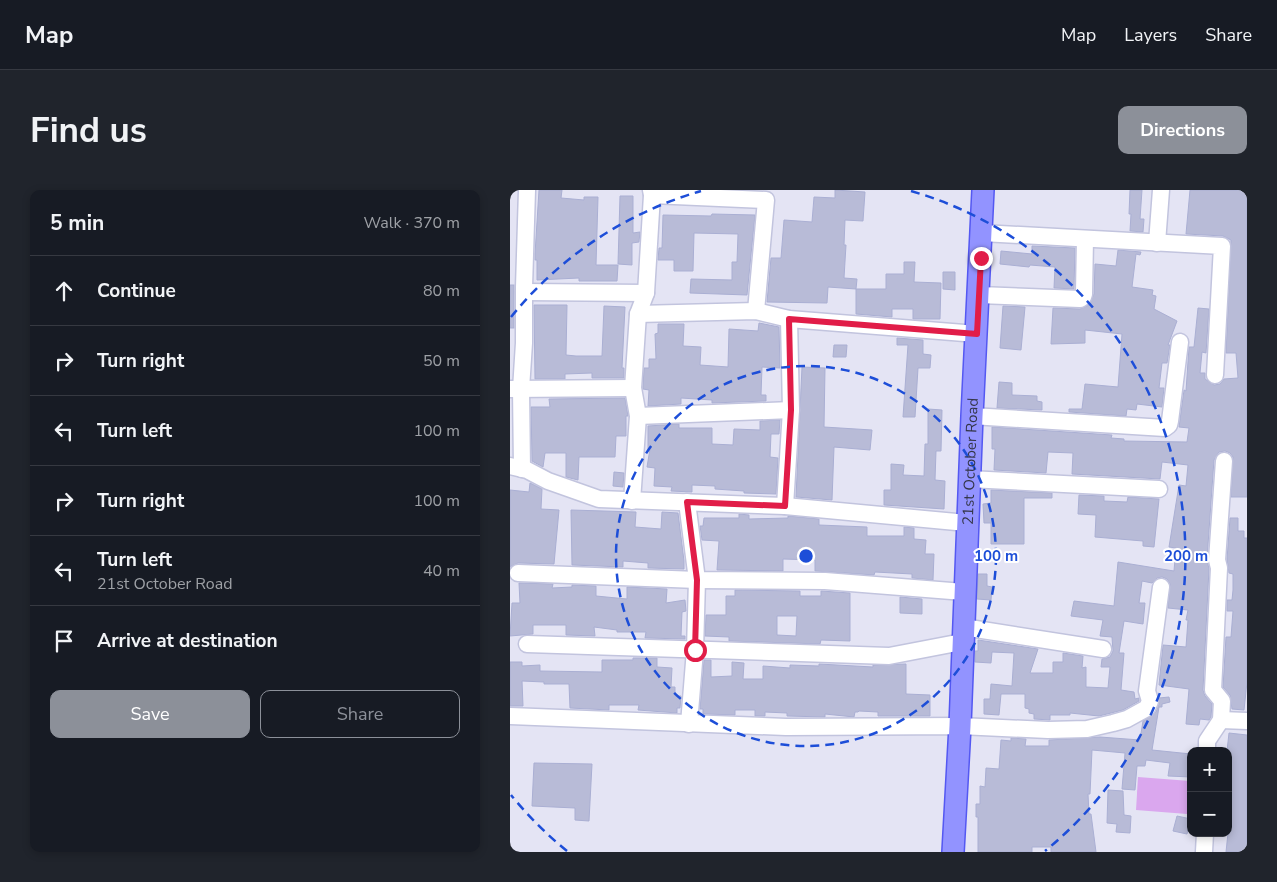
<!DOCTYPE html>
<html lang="en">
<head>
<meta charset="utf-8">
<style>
	:root { --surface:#171b24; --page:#20242c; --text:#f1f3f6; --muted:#9ea1a6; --line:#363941; --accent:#8c9099 }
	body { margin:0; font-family:"Nunito Sans",sans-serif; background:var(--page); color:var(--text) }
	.controls { position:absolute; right:15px; bottom:15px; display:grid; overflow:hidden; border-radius:10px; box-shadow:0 2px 8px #0003 }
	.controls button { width:45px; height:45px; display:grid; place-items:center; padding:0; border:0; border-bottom:1px solid var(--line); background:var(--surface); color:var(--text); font:25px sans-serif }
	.stop { position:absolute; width:15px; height:15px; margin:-11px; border:4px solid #e11d48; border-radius:50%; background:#fff }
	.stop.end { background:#e11d48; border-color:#fff; box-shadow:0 1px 5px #0008 }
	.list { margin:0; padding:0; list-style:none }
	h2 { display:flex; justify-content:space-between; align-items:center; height:65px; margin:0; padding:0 20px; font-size:21px }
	h2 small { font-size:16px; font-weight:400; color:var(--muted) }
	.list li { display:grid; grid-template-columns:32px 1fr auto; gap:15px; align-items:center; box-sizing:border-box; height:70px; padding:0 20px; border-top:1px solid var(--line) }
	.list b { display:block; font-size:19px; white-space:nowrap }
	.list p { margin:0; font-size:16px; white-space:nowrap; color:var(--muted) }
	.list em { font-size:16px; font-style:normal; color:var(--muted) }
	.actions { display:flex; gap:10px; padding:15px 20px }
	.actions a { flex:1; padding:11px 0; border:1px solid var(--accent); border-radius:10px; text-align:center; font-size:18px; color:var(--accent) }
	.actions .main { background:var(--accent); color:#fff }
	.icon { flex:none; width:28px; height:28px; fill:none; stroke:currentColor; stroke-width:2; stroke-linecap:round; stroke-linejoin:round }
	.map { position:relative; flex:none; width:737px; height:662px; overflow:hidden; border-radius:10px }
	header { display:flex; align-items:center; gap:30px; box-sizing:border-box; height:70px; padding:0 25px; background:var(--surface); border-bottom:1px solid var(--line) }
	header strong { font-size:24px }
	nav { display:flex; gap:28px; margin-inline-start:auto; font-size:18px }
	.intro { display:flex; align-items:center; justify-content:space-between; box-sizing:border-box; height:120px; padding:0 30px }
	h1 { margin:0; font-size:35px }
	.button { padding:12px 22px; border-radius:10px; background:var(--accent); color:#fff; font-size:18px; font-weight:700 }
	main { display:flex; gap:30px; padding:0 30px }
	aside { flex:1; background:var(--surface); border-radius:10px; box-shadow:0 2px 8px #0003 }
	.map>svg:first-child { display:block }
</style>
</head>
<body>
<header>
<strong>Map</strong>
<nav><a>Map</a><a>Layers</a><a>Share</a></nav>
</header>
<div class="intro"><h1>Find us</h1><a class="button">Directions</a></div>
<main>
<aside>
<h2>5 min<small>Walk · 370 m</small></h2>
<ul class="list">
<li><svg class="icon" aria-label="ahead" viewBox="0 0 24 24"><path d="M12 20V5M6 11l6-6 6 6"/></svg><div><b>Continue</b></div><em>80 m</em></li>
<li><svg class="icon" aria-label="right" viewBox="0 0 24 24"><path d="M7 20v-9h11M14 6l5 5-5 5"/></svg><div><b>Turn right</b></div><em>50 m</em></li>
<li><svg class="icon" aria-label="left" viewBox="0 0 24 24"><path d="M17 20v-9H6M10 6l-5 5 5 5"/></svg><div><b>Turn left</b></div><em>100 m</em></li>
<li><svg class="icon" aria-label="right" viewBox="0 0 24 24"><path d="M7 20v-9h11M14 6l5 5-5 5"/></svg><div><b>Turn right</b></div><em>100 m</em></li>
<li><svg class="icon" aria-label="left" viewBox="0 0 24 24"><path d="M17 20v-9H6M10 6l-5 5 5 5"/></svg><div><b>Turn left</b><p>21st October Road</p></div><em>40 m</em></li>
<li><svg class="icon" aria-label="arrive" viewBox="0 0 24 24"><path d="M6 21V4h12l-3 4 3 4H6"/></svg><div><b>Arrive at destination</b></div></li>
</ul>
<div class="actions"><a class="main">Save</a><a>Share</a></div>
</aside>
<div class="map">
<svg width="737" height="662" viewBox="0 0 737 662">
	<rect width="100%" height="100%" fill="#e4e4f4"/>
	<path fill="#daa7ee" d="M 628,587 L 680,591 L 677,624 L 626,620 Z"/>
	<g fill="#b8bbd7" stroke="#aaafd3" fill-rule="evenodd">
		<path d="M 29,0 L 52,0 L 51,8 L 74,10 L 74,7 L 88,7 L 86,75 L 108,75 L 107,91 L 69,91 L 69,88 L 27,90 L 27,70 L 25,70 L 25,64 Z"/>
		<path d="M 325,0 L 355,2 L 353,31 L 335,30 L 334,55 L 336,55 L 334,88 L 347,89 L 346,99 L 318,97 L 317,113 L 257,112 L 261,68 L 271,68 L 274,30 L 302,32 L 304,7 L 325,8 Z"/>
		<path d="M 620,0 L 632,0 L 630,29 L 634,29 L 633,42 L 620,41 L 621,24 L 619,24 Z"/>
		<path d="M 680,0 L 737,0 L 737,307 L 721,307 L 723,267 L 720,263 L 715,261 L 709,262 L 704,270 L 697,369 L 699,379 L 693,500 L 695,506 L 702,514 L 701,527 L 699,530 L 690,529 L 689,535 L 676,534 L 679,499 L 649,495 L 653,455 L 676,457 L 678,430 L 676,430 L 678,420 L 658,418 L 660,394 L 657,389 L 652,387 L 647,388 L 642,393 L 632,391 L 629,413 L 635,413 L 633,434 L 614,431 L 609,463 L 614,463 L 611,500 L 624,502 L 625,509 L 629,508 L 629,511 L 613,520 L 589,526 L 560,523 L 560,525 L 540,525 L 540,530 L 524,529 L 524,524 L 519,523 L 519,519 L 515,518 L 515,504 L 491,504 L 489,525 L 474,524 L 474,509 L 480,509 L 481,494 L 502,496 L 504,463 L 482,462 L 481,473 L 465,472 L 465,461 L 468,461 L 468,450 L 528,459 L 520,483 L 543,483 L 543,472 L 553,472 L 553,463 L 573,466 L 572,478 L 576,477 L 576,497 L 598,498 L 600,477 L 591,477 L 592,469 L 600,467 L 603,461 L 602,447 L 590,446 L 593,430 L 561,426 L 564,411 L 604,416 L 608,372 L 664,381 L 666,358 L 659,357 L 669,295 L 676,296 L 678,275 L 652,272 L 650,289 L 562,284 L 563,263 L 538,262 L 536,283 L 484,280 L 485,259 L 482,259 L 482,237 L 602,245 L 601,248 L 614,249 L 614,251 L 677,252 L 679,238 L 669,237 L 674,200 L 676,201 L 679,157 L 684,157 L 688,118 L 699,119 L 696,163 L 692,162 L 690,183 L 695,183 L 695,189 L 704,195 L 710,194 L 714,189 L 728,188 L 726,163 L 716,163 L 721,50 L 713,46 L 676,44 Z"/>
		<path d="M 110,6 L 123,6 L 123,43 L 130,42 L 129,52 L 122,53 L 122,75 L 108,74 Z"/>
		<path d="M 202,24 L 245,25 L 237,105 L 180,103 L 181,89 L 222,90 L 222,72 L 227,72 L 228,44 L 184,43 L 183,81 L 164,81 L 164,70 L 148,70 L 149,58 L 152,58 L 153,25 L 201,26 Z"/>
		<path d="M 522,56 L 565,58 L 564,99 L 544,98 L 545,77 L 520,75 L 519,77 L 490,74 L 491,61 L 522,64 Z"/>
		<path d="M 608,60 L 631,62 L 630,65 L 626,64 L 622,97 L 643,100 L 642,105 L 646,106 L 644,119 L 667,131 L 658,155 L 660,155 L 657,173 L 652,173 L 649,198 L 654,198 L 652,217 L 627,214 L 626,220 L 617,219 L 616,226 L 559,222 L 559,219 L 572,219 L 575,194 L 608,197 L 612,144 L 575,140 L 575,153 L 541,154 L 543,118 L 570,119 L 579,115 L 584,104 L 585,74 L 606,76 Z"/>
		<path d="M 394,72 L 405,72 L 404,92 L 431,93 L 430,129 L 403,129 L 403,119 L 382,119 L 382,127 L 346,124 L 346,99 L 376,99 L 376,84 L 394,84 Z"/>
		<path d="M 433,82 L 445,82 L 445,100 L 433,99 Z"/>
		<rect x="0" y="95" width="4" height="43"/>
		<path d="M 24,115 L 57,115 L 56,165 L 66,166 L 92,166 L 94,116 L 115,117 L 112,178 L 114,178 L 114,188 L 82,188 L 82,183 L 55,184 L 55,189 L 25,189 Z"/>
		<path d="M 493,116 L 515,117 L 511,160 L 490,158 Z"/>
		<path d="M 249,133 L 269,137 L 270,178 L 252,177 L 251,205 L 256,205 L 256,211 L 202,213 L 202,210 L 171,208 L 171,214 L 138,216 L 139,200 L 133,199 L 133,197 L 134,178 L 139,178 L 139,169 L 146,169 L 145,144 L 148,143 L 148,134 L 174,134 L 173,156 L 191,157 L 190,175 L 218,177 L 219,139 L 248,141 Z"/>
		<path d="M 387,148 L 413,150 L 413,164 L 421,165 L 420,178 L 408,178 L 405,227 L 393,227 L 398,155 L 387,155 Z"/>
		<path d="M 324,155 L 337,155 L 336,167 L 323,167 Z"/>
		<path d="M 292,177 L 315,178 L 314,237 L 362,240 L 360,260 L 324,257 L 322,310 L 286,307 Z"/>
		<path d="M 489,192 L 502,193 L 502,205 L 527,206 L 527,211 L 532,212 L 532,220 L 487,218 Z"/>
		<path d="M 115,208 L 118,226 L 116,226 L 116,246 L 106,246 L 105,267 L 69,267 L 68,290 L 56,287 L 56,263 L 35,263 L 33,277 L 22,271 L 21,217 L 40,217 L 39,209 Z"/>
		<path d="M 418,219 L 432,220 L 431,261 L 426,261 L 425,290 L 435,291 L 434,319 L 374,315 L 374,300 L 381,300 L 381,274 L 394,275 L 393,285 L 414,286 L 415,254 L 418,254 Z"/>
		<path d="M 270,230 L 269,244 L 261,244 L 260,267 L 268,268 L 266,304 L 234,303 L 234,301 L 205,299 L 205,296 L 182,295 L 182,302 L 161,301 L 162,297 L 144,296 L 145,278 L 137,277 L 140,259 L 138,259 L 138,236 L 169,234 L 169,238 L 202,238 L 202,254 L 223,255 L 224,239 L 250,240 L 250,231 Z"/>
		<path d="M 104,282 L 114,283 L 113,297 L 103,296 Z"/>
		<path d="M 20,293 L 32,299 L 31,319 L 49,320 L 44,374 L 8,373 L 0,377 L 0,300 L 19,302 Z"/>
		<path d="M 481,300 L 542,303 L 542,308 L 514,308 L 514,354 L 481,354 L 481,333 L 474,333 L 473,314 L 481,313 Z"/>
		<path d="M 569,305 L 594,306 L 594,311 L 617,312 L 618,307 L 649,309 L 644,357 L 633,356 L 633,351 L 585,347 L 586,325 L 568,324 Z"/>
		<path d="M 61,320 L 126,322 L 125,337 L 151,339 L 152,322 L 168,323 L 174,371 L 174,379 L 138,378 L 138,373 L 113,371 L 113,377 L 62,375 Z"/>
		<path d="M 229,324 L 239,325 L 239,329 L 278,328 L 278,326 L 309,329 L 309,335 L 357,337 L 357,346 L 394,346 L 394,337 L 404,338 L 404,349 L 416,350 L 415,364 L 424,364 L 423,390 L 402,388 L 402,384 L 365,382 L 364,385 L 305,381 L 305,370 L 273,369 L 273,381 L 207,380 L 209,351 L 192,350 L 190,336 L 193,336 L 194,328 L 229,328 Z"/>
		<path d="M 720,328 L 728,328 L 728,341 L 734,341 L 734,348 L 737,348 L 737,492 L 734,520 L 722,519 L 720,505 L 713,497 L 716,447 L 721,447 L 723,421 L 717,421 L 717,410 L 722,410 L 723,400 L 723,384 L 719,383 L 717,369 Z"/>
		<path d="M 468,384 L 477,384 L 477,396 L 482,397 L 481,410 L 467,409 Z"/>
		<path d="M 9,393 L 43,394 L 42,398 L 62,397 L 62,395 L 86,396 L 86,406 L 117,409 L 117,397 L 157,399 L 156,413 L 175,410 L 176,421 L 172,422 L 171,446 L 175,446 L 175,449 L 135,448 L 136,442 L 107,442 L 107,440 L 84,437 L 85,446 L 56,445 L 56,435 L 23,435 L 23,444 L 0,446 L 2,413 L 10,413 Z"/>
		<path d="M 225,400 L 290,401 L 290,406 L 311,406 L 311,401 L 340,403 L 340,451 L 311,450 L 310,454 L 219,451 L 219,447 L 195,446 L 196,425 L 216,425 L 216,406 L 225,406 ZM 267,426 L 287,426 L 286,446 L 267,445 Z"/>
		<path d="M 390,407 L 412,409 L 412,424 L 390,423 Z"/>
		<path d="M 123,468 L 147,468 L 147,477 L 162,478 L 161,497 L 165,497 L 165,506 L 171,506 L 170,518 L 167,518 L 167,523 L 128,520 L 129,515 L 99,515 L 99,520 L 60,518 L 59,494 L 34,494 L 34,492 L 12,491 L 13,516 L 0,516 L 0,472 L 12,472 L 12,476 L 30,475 L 30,481 L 92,482 L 92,470 L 123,470 Z"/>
		<path d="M 194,470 L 201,470 L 201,487 L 222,486 L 222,472 L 234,473 L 233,489 L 253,489 L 253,476 L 280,478 L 280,475 L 309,476 L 309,474 L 363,477 L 363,475 L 396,474 L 396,504 L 420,505 L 420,526 L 368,526 L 368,522 L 349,521 L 348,522 L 345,522 L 344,527 L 315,524 L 315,527 L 277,526 L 277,523 L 255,522 L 255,526 L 245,526 L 245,520 L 225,520 L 225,525 L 193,524 L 193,519 L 190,519 Z"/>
		<path d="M 659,507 L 660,512 L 652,514 L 652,517 L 649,517 L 642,560 L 681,564 L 681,587 L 658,586 L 660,573 L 636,570 L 635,576 L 627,576 L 625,600 L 612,599 L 615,563 L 582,560 L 580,604 L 578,604 L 579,624 L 581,624 L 586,662 L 541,662 L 541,657 L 522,657 L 522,662 L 468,662 L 468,627 L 466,627 L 466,614 L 470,614 L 470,596 L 475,597 L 476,578 L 489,579 L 491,550 L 501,551 L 501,548 L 516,549 L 515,556 L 539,556 L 539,550 L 590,547 L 630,550 L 633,531 L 646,522 L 649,514 L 649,508 Z"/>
		<path d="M 719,543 L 737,545 L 737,662 L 716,662 L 718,643 L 717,561 Z"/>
		<path d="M 24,573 L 82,574 L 79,631 L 65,630 L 65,618 L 22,616 Z"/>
		<path d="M 598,600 L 613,601 L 614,625 L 621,626 L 620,643 L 606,642 L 607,634 L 597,633 Z"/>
		<path d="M 667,626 L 681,629 L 677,644 L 663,641 Z"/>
	</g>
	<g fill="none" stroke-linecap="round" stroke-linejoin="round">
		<g stroke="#c2c4de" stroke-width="19">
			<g id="minor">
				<path d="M 142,5 L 256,10 L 246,121"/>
				<path d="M 472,43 L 712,56 L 705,185"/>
				<path d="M 647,53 L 651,0"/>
				<path d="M 14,102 L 136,103"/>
				<path d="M 469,105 L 570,109 L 573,107 L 574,104 L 575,49"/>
				<path d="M 128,124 L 246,121 L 279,129 L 467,144"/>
				<path d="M 0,199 L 123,198"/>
				<path d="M 128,226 L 281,220"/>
				<path d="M 462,226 L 655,238 L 659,235 L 660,231 L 670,152"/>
				<path d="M 0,276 L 17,280 L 38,291 L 89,309 L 275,316 L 457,333"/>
				<path d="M 12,279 L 11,199 L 14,153 L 14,97 L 17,0"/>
				<path d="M 459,289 L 649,299"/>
				<path d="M 122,311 L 128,226 L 123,198 L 128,124 L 136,103 L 142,5 L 141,0"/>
				<path d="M 177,312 L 187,390 L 185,460 L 179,534"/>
				<path d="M 275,316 L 281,220 L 279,129"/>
				<path d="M 8,383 L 187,390 L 315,391 L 454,402"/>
				<path d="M 453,437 L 593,459"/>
				<path d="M 17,454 L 379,466 L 452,452"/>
				<path d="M 0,526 L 276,537 L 450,536 L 538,540 L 577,539 L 603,533 L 617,529 L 637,518 L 640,511 L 637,501 L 651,397"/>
				<path d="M 711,530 L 737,531"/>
				<path d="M 697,561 L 697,551 L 711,530 L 712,511 L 703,500 L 709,378 L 707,370 L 714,271"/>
				<path d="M 694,662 L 695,643"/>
			</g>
		</g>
		<g stroke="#5458f2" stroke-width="24">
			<g id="major">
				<path id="s1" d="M 443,662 L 450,536 L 462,226 L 473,0"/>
			</g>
		</g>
		<use href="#minor" stroke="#fff" stroke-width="16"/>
		<use href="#major" stroke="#9293ff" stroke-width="21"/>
	</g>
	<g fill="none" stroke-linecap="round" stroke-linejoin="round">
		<path stroke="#e11d48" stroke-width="6" d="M 185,460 L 187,390 L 177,312 L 275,316 L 281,220 L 279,129 L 467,144 L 471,68"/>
	</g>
	<g fill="none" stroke="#1d4ed8" stroke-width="2.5" stroke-dasharray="9 6">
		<circle cx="296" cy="366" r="190"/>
		<path d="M57 661A380 380 0 0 1 1 605M1 127A380 380 0 0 1 191 1M401 1A380 380 0 0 1 535 661"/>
	</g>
	<g text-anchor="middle" stroke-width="4" stroke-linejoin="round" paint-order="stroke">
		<g font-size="15" fill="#333547" stroke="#fff">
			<text dy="5" stroke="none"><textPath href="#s1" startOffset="391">21st October Road</textPath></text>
		</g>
	</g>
	<circle cx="296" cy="366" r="8" fill="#1d4ed8" stroke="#fff" stroke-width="2.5"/>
	<g font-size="15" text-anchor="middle" font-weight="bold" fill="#1d4ed8" stroke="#fff" stroke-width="4" stroke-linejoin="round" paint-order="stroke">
		<text x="486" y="371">100 m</text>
		<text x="676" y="371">200 m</text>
	</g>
</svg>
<div class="controls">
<button>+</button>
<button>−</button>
</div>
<div class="stop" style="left:185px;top:460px"></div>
<div class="stop end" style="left:471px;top:68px"></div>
</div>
</main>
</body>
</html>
